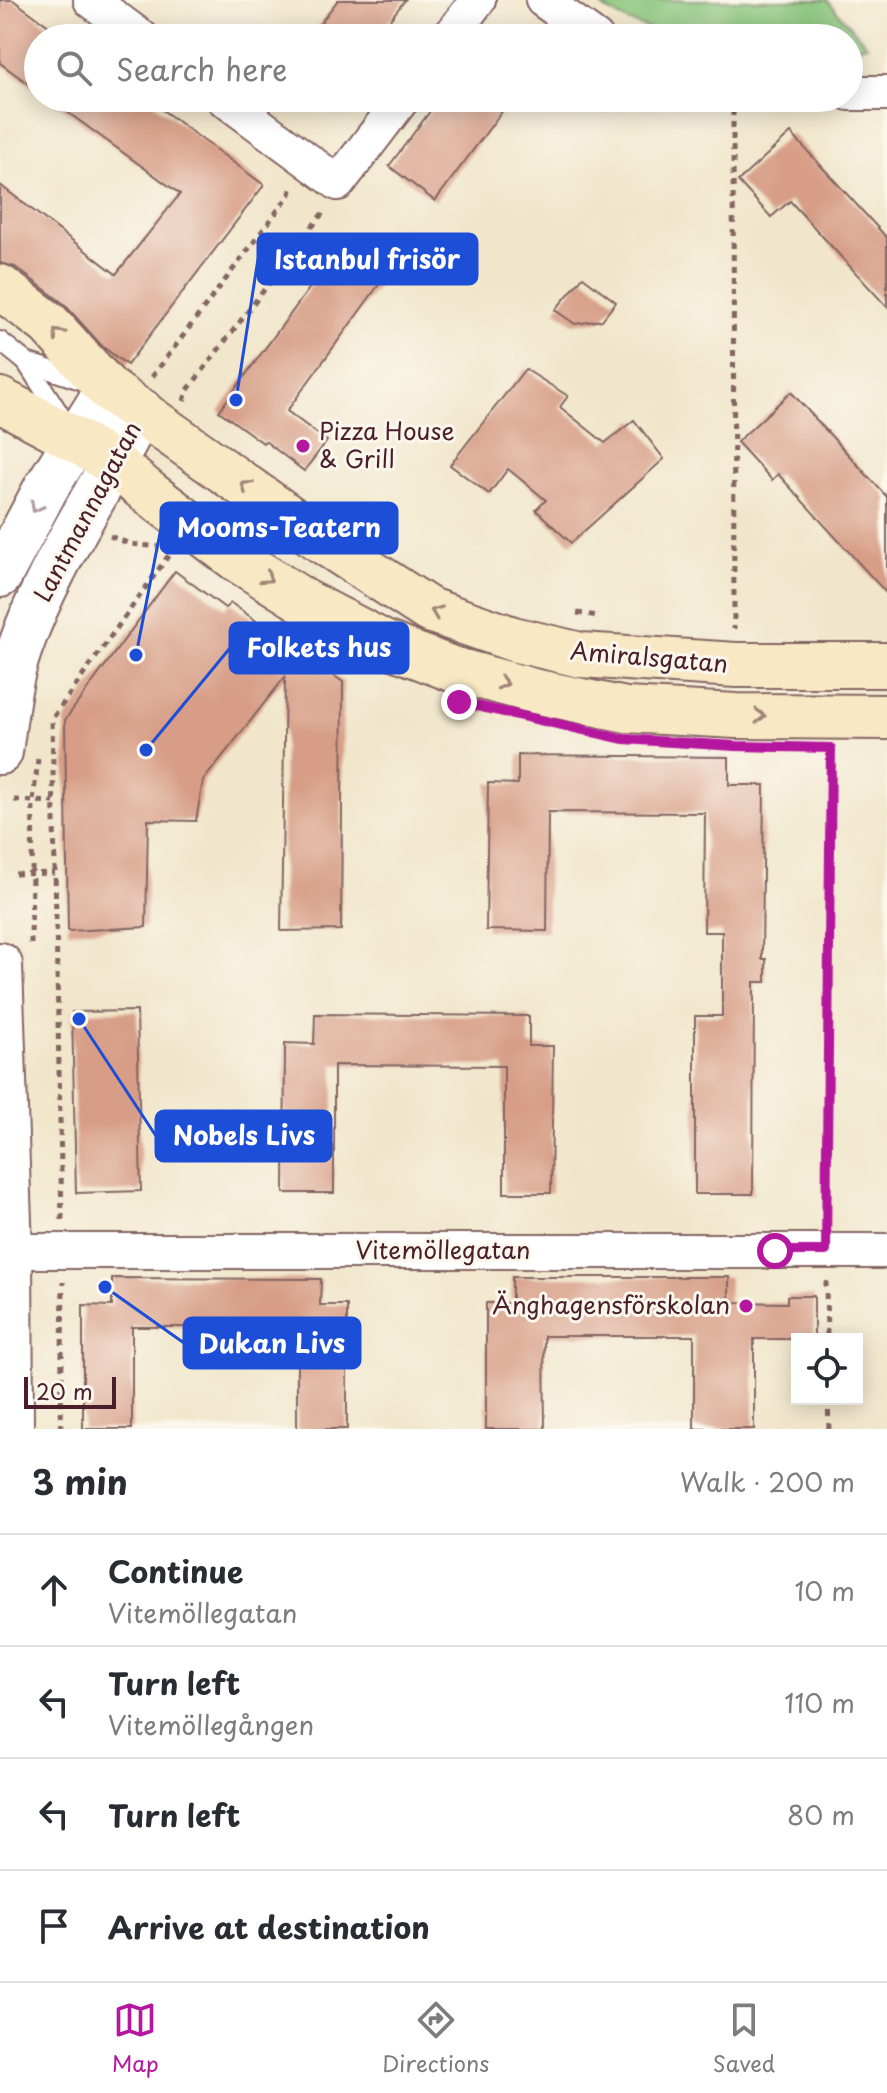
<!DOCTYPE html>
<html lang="en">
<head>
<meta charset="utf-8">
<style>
	:root { --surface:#fff; --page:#f2f2f3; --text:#2b2b33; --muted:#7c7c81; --line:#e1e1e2; --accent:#b5179e }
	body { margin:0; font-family:"Playpen Sans",sans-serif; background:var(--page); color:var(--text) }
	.controls { position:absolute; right:24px; bottom:24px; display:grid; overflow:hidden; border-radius:0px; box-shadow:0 4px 20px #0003 }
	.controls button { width:72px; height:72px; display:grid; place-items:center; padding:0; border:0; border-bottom:2px solid var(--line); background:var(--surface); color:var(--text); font:40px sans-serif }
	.scale { position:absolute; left:24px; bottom:20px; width:92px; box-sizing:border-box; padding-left:8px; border:4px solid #4a1f2b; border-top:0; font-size:22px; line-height:28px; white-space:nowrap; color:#4a1f2b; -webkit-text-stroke:6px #fbf7ec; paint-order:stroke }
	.stop { position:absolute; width:24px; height:24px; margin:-18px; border:6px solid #b5179e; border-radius:50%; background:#fff }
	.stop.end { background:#b5179e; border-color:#fff; box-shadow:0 2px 8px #0008 }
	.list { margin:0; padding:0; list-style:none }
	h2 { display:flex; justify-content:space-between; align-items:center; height:104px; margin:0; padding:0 32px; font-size:34px }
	h2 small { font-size:26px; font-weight:400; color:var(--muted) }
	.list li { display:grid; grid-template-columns:52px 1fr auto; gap:24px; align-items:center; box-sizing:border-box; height:112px; padding:0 32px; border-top:2px solid var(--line) }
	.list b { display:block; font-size:30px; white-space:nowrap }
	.list p { margin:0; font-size:26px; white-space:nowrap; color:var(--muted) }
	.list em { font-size:26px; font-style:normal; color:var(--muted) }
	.icon { flex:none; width:44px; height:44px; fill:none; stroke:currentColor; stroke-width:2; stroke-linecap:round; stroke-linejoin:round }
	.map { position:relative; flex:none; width:887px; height:1429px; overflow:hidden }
	.search { position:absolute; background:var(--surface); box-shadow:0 4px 20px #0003; left:24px; right:24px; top:24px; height:88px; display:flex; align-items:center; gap:20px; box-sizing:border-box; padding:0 28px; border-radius:44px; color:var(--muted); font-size:30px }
	.sheet { height:552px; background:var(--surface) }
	nav { display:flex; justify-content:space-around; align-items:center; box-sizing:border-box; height:112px; border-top:2px solid var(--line); background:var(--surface); font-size:22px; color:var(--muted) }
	nav a { display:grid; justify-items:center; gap:4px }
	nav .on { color:var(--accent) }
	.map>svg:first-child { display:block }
</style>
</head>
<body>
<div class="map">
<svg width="887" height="1429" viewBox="0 0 887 1429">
	<rect width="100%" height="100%" fill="#fbf7ec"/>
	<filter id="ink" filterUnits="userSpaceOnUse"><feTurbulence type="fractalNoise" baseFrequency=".0125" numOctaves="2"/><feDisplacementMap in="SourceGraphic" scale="16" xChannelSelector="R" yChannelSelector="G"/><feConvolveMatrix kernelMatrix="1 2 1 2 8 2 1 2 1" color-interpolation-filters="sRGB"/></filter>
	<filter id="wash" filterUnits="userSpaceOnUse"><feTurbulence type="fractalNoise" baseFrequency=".006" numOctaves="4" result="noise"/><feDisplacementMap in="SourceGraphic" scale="32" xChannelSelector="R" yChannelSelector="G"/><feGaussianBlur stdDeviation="1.8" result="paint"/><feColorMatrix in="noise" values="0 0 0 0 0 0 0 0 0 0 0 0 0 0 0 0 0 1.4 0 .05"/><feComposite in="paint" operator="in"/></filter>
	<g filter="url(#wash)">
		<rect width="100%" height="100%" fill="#f1e6cb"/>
		<path fill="#89c57b" stroke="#6a7253" stroke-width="2" d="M 593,0 L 827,0 L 867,45 L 849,49 L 849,38 C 816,38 783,38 750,38 C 693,38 639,37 593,0 Z"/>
		<g id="blocks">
			<g fill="#d79d86">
				<path d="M 0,0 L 13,0 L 65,38 L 38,38 L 38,91 L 0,63 Z"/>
				<path d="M 338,0 L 405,0 L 376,38 L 309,38 Z"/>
				<path d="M 48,98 L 146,98 L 264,185 L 127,365 L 103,347 L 64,304 L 15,267 L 0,263 L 0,185 L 116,274 L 180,194 Z"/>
				<path d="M 440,98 L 512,98 L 435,201 L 389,166 Z"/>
				<path d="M 791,133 L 887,238 L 887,307 L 790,201 L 771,217 L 738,181 Z"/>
				<path d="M 347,237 L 391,268 L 287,411 L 327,441 L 304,471 L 265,441 L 263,443 L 219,411 Z"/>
				<path d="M 583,277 L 616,302 L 602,320 L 575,324 L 555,310 Z"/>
				<path d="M 525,369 L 568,396 L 560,407 L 605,443 L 634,420 L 664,459 L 571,543 L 536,510 L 546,500 L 508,469 L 489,494 L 450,465 Z"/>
				<path d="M 791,392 L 887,497 L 887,594 L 778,474 L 772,480 L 737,442 Z"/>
				<path d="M 175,571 L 225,608 L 231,603 L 343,682 L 341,930 L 281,931 L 285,677 L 203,781 L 196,821 L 148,820 L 146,927 L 68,931 L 65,720 Z"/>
				<path d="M 518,755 L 729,757 L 729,785 L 764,785 L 762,959 L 766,959 L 766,982 L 754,982 L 753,1194 L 695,1194 L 695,1016 L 722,1016 L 722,932 L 704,932 L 705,813 L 548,812 L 547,931 L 486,930 L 488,783 L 518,784 Z"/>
				<path d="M 137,1011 L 141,1191 L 76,1193 L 72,1012 Z"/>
				<path d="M 315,1014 L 529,1016 L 529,1046 L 553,1046 L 551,1193 L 504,1193 L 504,1066 L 334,1065 L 334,1193 L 284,1193 L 285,1043 L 314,1044 Z"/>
				<path d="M 512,1277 L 729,1277 L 729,1302 L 787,1303 L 787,1296 L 814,1296 L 814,1339 L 754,1339 L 754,1429 L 694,1429 L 694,1336 L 544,1336 L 545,1429 L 486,1429 L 486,1303 L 512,1303 Z"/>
				<path d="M 112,1278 L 321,1279 L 320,1305 L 347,1305 L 347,1429 L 297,1429 L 297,1327 L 132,1327 L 132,1429 L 83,1429 L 83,1305 L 112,1306 Z"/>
			</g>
		</g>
	</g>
	<g filter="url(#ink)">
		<use href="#blocks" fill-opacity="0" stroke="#846563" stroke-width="2"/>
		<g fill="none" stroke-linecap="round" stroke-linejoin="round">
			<g stroke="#846563" stroke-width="22">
				<g id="service">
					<path d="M 0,341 L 26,362 L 64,421"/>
					<path d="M 26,362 L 87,382"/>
				</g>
			</g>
			<g stroke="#846563" stroke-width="38">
				<g id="minor">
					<path d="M 91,0 L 142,38"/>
					<path d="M 543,0 L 596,38"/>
					<path d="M 449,38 L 478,0"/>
					<path d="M 849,93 L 887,93"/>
					<path d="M 223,98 L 338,183 L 403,98"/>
					<path d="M 0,1251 L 887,1251"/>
				</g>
			</g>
			<g stroke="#846563" stroke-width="48">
				<g id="tertiary">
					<path d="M 0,575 L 46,488 L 108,389"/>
					<path d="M 0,752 C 5,717 8,681 20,648 C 48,566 102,489 141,411"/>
					<path d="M 0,965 L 10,1251 L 11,1429"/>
				</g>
			</g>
			<g stroke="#846563" stroke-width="48">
				<g id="secondary">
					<path d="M 0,287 L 49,324 L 108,389 L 321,540 L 429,610 L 513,639 L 581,655 L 736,665 L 887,665"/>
					<path d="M 0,400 L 76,440 L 114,464 L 149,493 L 238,560 L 305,602 L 384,643 L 452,669 L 533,691 L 626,710 L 736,716 L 887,717"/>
				</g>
			</g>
			<g stroke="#846563" stroke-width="5" stroke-dasharray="6 6" stroke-linecap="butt">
				<path d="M 733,98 L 734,629"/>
				<path d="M 152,377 L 290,194 L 292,185"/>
				<path d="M 184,401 L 187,391 L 325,210"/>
				<path d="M 110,536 L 130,544 L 159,547"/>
				<path d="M 577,613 L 599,616"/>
				<path d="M 14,800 L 54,802"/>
				<path d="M 15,874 L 55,873"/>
				<path d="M 31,944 L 33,801 L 38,759"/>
				<path d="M 826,1219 L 831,753"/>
				<path d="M 62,1220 L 52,719 L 171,552"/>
				<path d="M 826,1281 L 827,1339"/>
				<path d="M 828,1399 L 829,1429"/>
				<path d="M 61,1429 L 63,1282"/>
			</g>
			<use href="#service" stroke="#fff" stroke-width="18"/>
			<use href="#minor" stroke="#fff" stroke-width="34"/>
			<use href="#tertiary" stroke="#fff" stroke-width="44"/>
			<use href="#secondary" stroke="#f8e8c3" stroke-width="44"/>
		</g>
		<defs><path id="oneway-chevron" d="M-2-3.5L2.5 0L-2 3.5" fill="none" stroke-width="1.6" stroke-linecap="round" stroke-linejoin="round" transform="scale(2)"/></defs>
		<g stroke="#a18477">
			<use href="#oneway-chevron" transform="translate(58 334) rotate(-133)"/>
			<use href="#oneway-chevron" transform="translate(246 486) rotate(-145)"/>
			<use href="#oneway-chevron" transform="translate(267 578) rotate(33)"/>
			<use href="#oneway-chevron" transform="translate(436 612) rotate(-158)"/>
			<use href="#oneway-chevron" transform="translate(503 683) rotate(15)"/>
			<use href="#oneway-chevron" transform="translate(760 716)"/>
		</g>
		<use stroke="#ae9aa0" href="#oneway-chevron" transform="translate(36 507) rotate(118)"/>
	</g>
	<g fill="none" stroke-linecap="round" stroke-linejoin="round" filter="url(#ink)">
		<path stroke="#b5179e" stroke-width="10" d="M 459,702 L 624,739 L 735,746 L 831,748 L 826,1251 L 775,1251"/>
	</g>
	<g fill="#b5179e" stroke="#fbf7ec" stroke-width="3">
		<circle cx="303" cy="446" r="8"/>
		<circle cx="746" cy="1306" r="8"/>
	</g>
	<g text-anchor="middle" stroke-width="6" stroke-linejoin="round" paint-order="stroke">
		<g font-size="24" fill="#4a1f2b" stroke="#fbf7ec" text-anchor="start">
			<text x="319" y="440">Pizza House<tspan x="319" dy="28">&amp; Grill</tspan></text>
			<text x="730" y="1314" text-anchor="end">Änghagensförskolan</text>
		</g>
		<g font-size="24" fill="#4a1f2b" stroke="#fbf7ec">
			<text transform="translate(88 512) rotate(-62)" y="8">Lantmannagatan</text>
			<text transform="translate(649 658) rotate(5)" y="8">Amiralsgatan</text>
			<text x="443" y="1259">Vitemöllegatan</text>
		</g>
	</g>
	<path fill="none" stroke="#1d4ed8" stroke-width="3" d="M236 400L258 259M136 655L161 528M146 750L230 648M79 1019L156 1136M105 1287L184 1343"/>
	<g fill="#1d4ed8" stroke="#fbf7ec" stroke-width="3">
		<circle cx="236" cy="400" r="8"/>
		<circle cx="136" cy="655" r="8"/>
		<circle cx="146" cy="750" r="8"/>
		<circle cx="79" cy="1019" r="8"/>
		<circle cx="105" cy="1287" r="8"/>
	</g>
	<g fill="#1d4ed8" stroke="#1d4ed8" stroke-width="3">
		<rect x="258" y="234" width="219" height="50" rx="8"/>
		<rect x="161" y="503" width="236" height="50" rx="8"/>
		<rect x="230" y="623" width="178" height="50" rx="8"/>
		<rect x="156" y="1111" width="175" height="50" rx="8"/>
		<rect x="184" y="1318" width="176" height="50" rx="8"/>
	</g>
	<g font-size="26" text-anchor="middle" font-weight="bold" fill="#fff">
		<text x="367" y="269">Istanbul frisör</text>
		<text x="279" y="537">Mooms-Teatern</text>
		<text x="319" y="657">Folkets hus</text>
		<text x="244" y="1145">Nobels Livs</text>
		<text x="272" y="1353">Dukan Livs</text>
	</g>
</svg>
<div class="controls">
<button><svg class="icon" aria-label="locate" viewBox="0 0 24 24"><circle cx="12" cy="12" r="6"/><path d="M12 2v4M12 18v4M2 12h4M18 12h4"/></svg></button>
</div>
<div class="scale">20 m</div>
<div class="stop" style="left:775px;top:1251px"></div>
<div class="stop end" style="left:459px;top:702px"></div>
<div class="search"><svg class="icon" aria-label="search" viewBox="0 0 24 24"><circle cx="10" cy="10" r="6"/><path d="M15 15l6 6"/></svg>Search here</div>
</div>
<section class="sheet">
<h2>3 min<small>Walk · 200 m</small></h2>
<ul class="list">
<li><svg class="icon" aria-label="ahead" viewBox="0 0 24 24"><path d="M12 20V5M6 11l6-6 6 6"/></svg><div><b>Continue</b><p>Vitemöllegatan</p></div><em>10 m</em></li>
<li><svg class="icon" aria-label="left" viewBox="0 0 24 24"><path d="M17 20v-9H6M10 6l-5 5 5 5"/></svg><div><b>Turn left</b><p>Vitemöllegången</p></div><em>110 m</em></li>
<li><svg class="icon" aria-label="left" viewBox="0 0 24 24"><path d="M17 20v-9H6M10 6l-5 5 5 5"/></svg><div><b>Turn left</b></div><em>80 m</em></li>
<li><svg class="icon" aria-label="arrive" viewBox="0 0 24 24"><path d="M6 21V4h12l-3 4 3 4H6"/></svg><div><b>Arrive at destination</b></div></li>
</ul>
</section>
<nav>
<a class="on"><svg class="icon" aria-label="map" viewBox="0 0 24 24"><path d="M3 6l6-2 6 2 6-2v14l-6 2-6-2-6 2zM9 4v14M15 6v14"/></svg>Map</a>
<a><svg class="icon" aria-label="directions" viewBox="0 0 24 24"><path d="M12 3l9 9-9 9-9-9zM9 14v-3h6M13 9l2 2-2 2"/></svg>Directions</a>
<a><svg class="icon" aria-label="saved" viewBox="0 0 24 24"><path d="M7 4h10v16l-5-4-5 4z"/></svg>Saved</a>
</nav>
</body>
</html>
